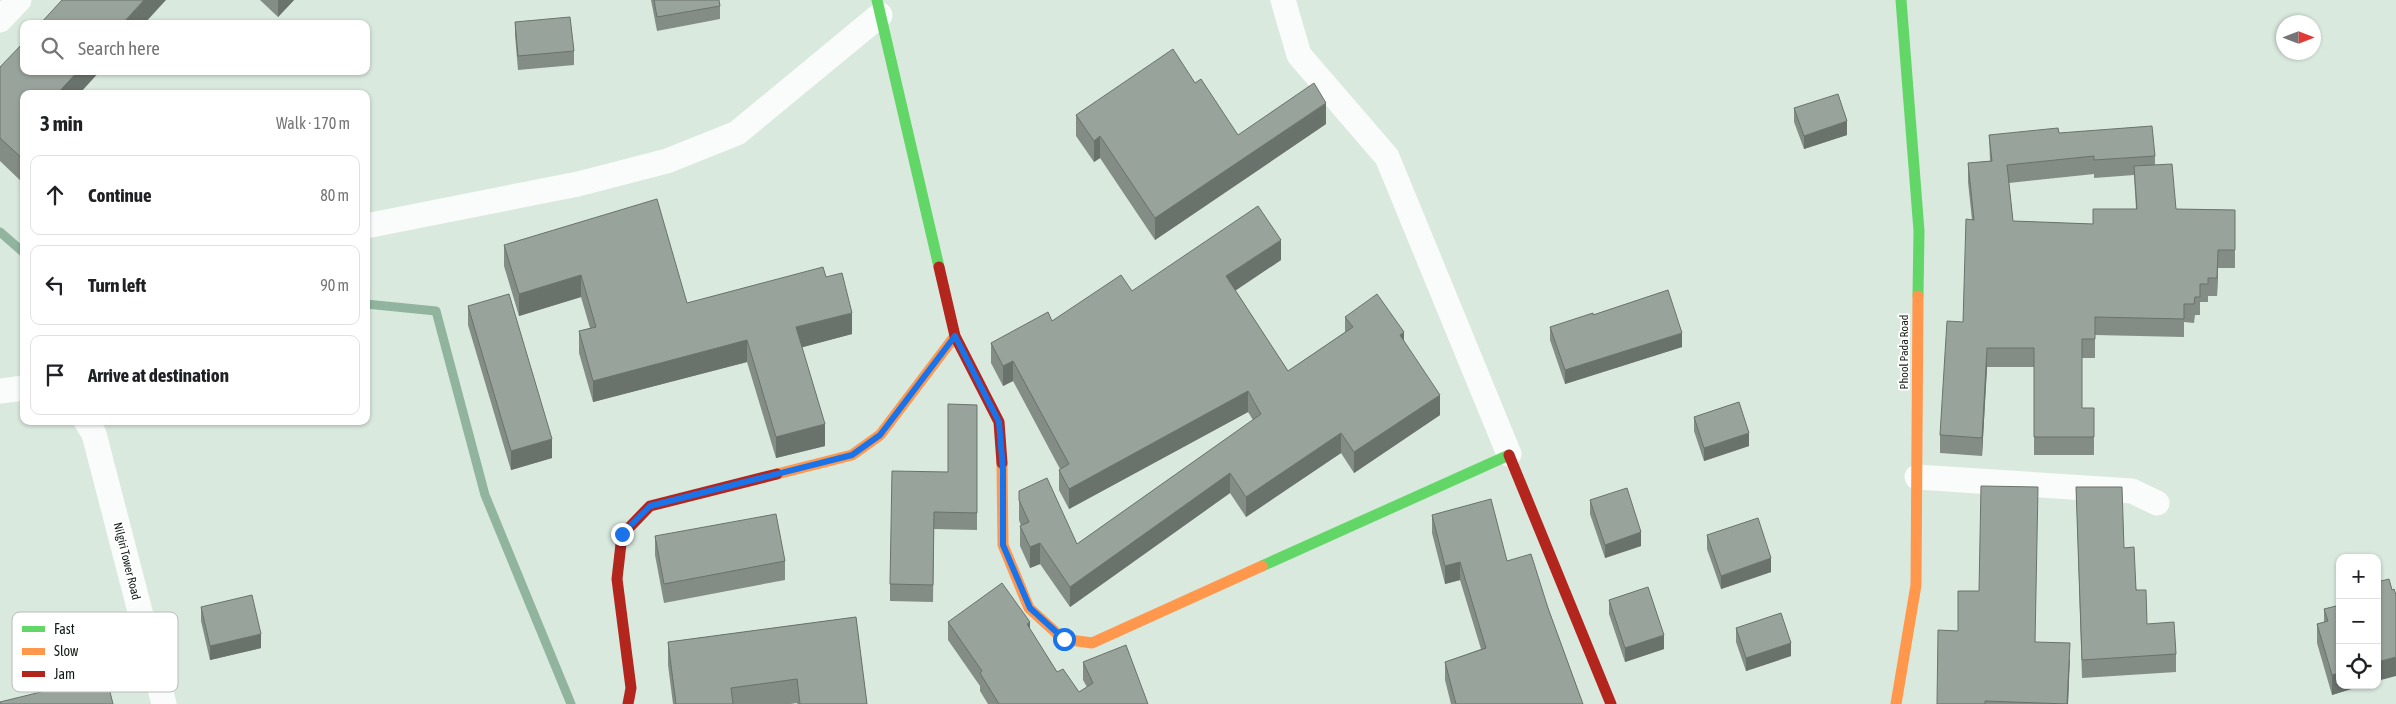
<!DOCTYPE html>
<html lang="en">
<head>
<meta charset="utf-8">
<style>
	:root { --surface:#fff; --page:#f6f6f6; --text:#202124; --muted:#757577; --line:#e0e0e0 }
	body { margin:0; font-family:"Asap Condensed",sans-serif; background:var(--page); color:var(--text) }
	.controls { position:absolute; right:15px; bottom:15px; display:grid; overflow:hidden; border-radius:10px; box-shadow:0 1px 4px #0004 }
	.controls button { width:45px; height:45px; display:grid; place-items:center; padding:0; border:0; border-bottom:1px solid var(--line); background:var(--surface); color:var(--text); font:25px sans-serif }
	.compass { position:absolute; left:2276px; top:15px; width:45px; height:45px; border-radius:50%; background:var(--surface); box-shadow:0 1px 4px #0004; rotate:90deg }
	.stop { position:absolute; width:15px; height:15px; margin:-11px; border:4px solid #1a73e8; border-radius:50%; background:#fff }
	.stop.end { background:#1a73e8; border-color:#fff; box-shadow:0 1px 5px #0008 }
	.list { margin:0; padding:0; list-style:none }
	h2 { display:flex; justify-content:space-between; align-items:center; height:65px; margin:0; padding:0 20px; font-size:21px }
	h2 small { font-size:16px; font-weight:400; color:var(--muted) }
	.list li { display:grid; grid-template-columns:32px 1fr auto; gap:15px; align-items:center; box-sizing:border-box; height:80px; margin:0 10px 10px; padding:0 10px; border:1px solid var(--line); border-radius:10px }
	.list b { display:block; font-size:19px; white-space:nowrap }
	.list em { font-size:16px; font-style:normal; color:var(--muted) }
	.icon { flex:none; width:28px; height:28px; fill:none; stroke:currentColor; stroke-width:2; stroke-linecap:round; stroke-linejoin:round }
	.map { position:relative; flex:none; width:2396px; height:704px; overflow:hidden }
	.search { position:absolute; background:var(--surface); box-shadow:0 1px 4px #0004; left:20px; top:20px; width:350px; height:55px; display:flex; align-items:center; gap:12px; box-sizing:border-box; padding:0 18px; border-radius:10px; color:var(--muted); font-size:19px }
	.panel { position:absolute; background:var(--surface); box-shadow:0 1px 4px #0004; left:20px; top:90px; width:350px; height:335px; border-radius:10px }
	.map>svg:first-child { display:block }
</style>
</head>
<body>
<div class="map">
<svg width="2396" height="704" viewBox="0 0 2396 704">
	<rect width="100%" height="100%" fill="#d9e9de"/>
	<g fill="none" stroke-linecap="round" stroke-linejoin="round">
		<g stroke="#90b49d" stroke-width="9">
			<path d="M 0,232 L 24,253"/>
			<path d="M 366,304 L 436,311 L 485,495 L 571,704"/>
		</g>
		<g stroke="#f9fcfa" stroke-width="25">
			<path d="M 1283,0 L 1299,55 L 1387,157 L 1509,454"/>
			<path d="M 0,20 L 19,0"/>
			<path d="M 366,226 L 578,184 L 667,161 L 737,133 L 880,15"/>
			<path d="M 0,391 L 24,388"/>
			<path d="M 86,421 L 94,434 L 164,704"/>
			<path d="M 1917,477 L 2132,491 L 2157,503"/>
		</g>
		<g stroke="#63d668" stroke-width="11">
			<path d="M 877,0 L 939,267"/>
			<path d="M 1901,0 L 1919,231 L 1918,296"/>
			<path d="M 1262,566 L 1509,455"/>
		</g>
		<g stroke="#ff974d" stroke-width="11">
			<path d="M 1002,463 L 1003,545 L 1029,608 L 1063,639 L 1092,643 L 1262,566"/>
			<path d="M 777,474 L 852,455 L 880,435 L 955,336"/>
			<path d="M 1896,704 L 1916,585 L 1918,296"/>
		</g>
		<g stroke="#b3261e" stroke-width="11">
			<path d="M 939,267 L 955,336 L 999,422 L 1002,463"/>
			<path d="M 1509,455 L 1611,704"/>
			<path d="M 628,704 L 631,688 L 617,579 L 622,535 L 650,506 L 777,474"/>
		</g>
	</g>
	<g fill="#838c85" fill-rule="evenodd">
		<path d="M 260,0 L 294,0 L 278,17 Z"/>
		<path d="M 651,0 L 719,0 L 720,6 L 720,19 L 657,31 Z"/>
		<path d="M 515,22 L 574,51 L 574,65 L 518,70 L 515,35 Z"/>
		<path d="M 0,67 L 24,71 L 100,71 L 79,94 L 24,94 L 24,184 L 0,161 Z"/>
		<path d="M 1195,83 L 1238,135 L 1326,124 L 1155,240 L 1100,158 L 1094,162 L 1076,136 L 1076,115 Z"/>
		<path d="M 1794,108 L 1847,135 L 1804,149 L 1794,122 Z"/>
		<path d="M 2059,133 L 2155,156 L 2155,165 L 2176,209 L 2235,210 L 2235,268 L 2218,268 L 2217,296 L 2208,296 L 2208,302 L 2200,302 L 2200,315 L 2195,315 L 2194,323 L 2184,322 L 2184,337 L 2095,335 L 2095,358 L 2082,358 L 2082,408 L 2094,408 L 2094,455 L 2034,455 L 2034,367 L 1987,367 L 1982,456 L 1940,453 L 1940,435 L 1963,322 L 1972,220 L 1968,182 L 1968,163 L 1990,161 L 1989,135 ZM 2094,174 L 2094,178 L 2134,175 L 2136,209 L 2093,224 L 2013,221 L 2009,183 Z"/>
		<path d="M 504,245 L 687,303 L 826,277 L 852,334 L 802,347 L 825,446 L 776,458 L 747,362 L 593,402 L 579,353 L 579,331 L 590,328 L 581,297 L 519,316 L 504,266 Z"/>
		<path d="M 1281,260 L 1235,290 L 1288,371 L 1345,332 L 1345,317 L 1404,341 L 1440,415 L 1354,473 L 1341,453 L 1246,517 L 1230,493 L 1070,607 L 1040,564 L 1030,568 L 1020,546 L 1020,526 L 1021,526 L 1019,520 L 1019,491 L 1077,544 L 1253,420 L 1248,412 L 1069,509 L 1059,490 L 1059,470 L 1060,469 L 1013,381 L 1003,386 L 991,363 L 991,343 L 1052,321 L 1132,291 Z"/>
		<path d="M 468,306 L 552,458 L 511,470 L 468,325 Z"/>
		<path d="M 1593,315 L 1682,347 L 1565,384 L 1550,340 L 1550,327 Z"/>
		<path d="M 977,405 L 977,530 L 934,529 L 933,602 L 890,601 L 890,584 L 948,472 Z"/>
		<path d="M 1694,417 L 1749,446 L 1704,461 L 1694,431 Z"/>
		<path d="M 2076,487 L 2124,548 L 2147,624 L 2176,654 L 2176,672 L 2082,678 Z"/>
		<path d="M 1590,500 L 1641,546 L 1605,558 L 1590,514 Z"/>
		<path d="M 1432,515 L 1507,561 L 1548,608 L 1583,704 L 1451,704 L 1445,680 L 1445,662 L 1481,649 L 1460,580 L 1445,584 L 1432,533 Z"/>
		<path d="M 1707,535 L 1771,572 L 1721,589 L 1707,549 Z"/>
		<path d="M 655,536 L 785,561 L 785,580 L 664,603 L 655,555 Z"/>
		<path d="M 2340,593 L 2340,685 L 2364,685 L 2332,695 L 2317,643 L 2317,624 L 2324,622 L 2324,609 L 2337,606 L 2337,594 Z"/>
		<path d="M 1609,600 L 1664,649 L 1625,662 L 1609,614 Z"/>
		<path d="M 201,607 L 261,648 L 210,660 L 201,621 Z"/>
		<path d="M 856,617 L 867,704 L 797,704 L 797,703 L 791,704 L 673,704 L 668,665 L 668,642 Z"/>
		<path d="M 948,622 L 1030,630 L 1057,672 L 1079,692 L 1087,687 L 1083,680 L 1083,662 L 1148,704 L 988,704 L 980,691 L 980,686 L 948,640 Z"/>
		<path d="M 1736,628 L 1791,656 L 1746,671 L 1736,642 Z"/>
		<path d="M 2036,642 L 2070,660 L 2068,704 L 1937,704 Z"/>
	</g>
	<g fill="#6a726c">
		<path d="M 144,0 L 166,0 L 144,24 L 122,24 Z"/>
		<path d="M 278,0 L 294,0 L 278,17 Z"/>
		<path d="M 78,71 L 100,71 L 79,94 L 57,94 Z"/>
		<path d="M 1326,103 L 1326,124 L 1155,240 L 1155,218 Z"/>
		<path d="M 1847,121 L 1847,135 L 1804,149 L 1804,136 Z"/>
		<path d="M 1100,136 L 1100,158 L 1094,162 L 1094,141 Z"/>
		<path d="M 1281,240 L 1281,260 L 1226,297 L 1226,276 Z"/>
		<path d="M 2218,250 L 2218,268 L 2217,296 L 2217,278 Z"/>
		<path d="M 581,275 L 581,297 L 519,316 L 519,294 Z"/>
		<path d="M 852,313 L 852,334 L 796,349 L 796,327 Z"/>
		<path d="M 1404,332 L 1404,352 L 1400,335 Z"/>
		<path d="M 1682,333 L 1682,347 L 1565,384 L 1565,370 Z"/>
		<path d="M 747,340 L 747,362 L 593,402 L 593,381 Z"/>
		<path d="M 1987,348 L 1987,367 L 1982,456 L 1982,438 Z"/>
		<path d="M 1013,361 L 1013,381 L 1003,386 L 1003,366 Z"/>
		<path d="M 1248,391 L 1248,412 L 1069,509 L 1069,489 Z"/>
		<path d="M 1440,395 L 1440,415 L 1354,473 L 1354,452 Z"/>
		<path d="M 825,424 L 825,446 L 776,458 L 776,437 Z"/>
		<path d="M 1341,433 L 1341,453 L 1246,517 L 1246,497 Z"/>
		<path d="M 1749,433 L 1749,446 L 1704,461 L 1704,448 Z"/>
		<path d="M 552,439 L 552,458 L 511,470 L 511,451 Z"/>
		<path d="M 1230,473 L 1230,493 L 1070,607 L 1070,587 Z"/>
		<path d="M 1641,532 L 1641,546 L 1605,558 L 1605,545 Z"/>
		<path d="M 1040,543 L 1040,564 L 1030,568 L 1030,547 Z"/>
		<path d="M 1771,558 L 1771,572 L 1721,589 L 1721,576 Z"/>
		<path d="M 1460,562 L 1460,580 L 1445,584 L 1445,566 Z"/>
		<path d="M 1030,622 L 1030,640 L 1027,624 Z"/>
		<path d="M 261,634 L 261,648 L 210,660 L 210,646 Z"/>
		<path d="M 1664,635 L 1664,649 L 1625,662 L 1625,648 Z"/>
		<path d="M 1791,643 L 1791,656 L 1746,671 L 1746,658 Z"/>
		<path d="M 2070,643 L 2068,704 L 2067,704 Z"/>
		<path d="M 2396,657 L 2396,676 L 2377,681 L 2377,662 Z"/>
		<path d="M 2340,673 L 2340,685 L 2364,685 L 2332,695 L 2332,675 Z"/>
	</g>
	<g fill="#98a39b" stroke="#6a726c">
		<path d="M 62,0 L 144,0 L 122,24 L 40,24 Z"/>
		<path d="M 654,0 L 719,0 L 720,6 L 657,17 Z"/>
		<path d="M 570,17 L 574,51 L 518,56 L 515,22 Z"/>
		<path d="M 24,42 L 24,71 L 78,71 L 57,94 L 24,94 L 24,160 L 0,138 L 0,67 Z"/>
		<path d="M 1173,49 L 1195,83 L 1201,79 L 1238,135 L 1314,83 L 1326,103 L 1155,218 L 1100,136 L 1094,141 L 1076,115 Z"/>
		<path d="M 1838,94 L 1847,121 L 1804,136 L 1794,108 Z"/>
		<path d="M 2152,126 L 2155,156 L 2094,160 L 2094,156 L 2007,165 L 2013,221 L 2093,224 L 2093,209 L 2137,209 L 2134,166 L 2172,164 L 2176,209 L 2235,210 L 2235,250 L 2218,250 L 2217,278 L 2208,278 L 2208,284 L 2200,284 L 2200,297 L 2195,297 L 2194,304 L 2184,304 L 2184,319 L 2095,317 L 2095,339 L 2082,339 L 2082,408 L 2094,408 L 2094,437 L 2034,437 L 2034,348 L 1987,348 L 1982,438 L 1940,435 L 1947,321 L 1963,322 L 1966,219 L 1974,220 L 1968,163 L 1992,161 L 1989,135 L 2058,128 L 2059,133 Z"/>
		<path d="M 657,199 L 687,303 L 823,267 L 826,277 L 842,273 L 852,313 L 796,327 L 825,424 L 776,437 L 747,340 L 593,381 L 579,331 L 596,327 L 581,275 L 519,294 L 504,245 Z"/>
		<path d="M 1258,206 L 1281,240 L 1226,276 L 1288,371 L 1353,327 L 1345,317 L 1377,294 L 1404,332 L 1400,335 L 1440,395 L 1354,452 L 1341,433 L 1246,497 L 1230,473 L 1070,587 L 1040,543 L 1030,547 L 1020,526 L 1029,522 L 1019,500 L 1019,491 L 1047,478 L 1077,544 L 1261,414 L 1248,391 L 1069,489 L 1059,470 L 1069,464 L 1013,361 L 1003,366 L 991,343 L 1048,312 L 1052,321 L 1121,275 L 1132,291 Z"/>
		<path d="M 1668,290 L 1682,333 L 1565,370 L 1550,327 L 1593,313 L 1593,315 Z"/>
		<path d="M 509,294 L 552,439 L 511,451 L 468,306 Z"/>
		<path d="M 1739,402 L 1749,433 L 1704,448 L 1694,417 Z"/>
		<path d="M 948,404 L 977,405 L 977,513 L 934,512 L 933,585 L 890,584 L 892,471 L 948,472 Z"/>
		<path d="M 1981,486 L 2038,487 L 2035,642 L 2070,643 L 2067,704 L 1985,701 L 1985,704 L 1937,704 L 1938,630 L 1958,631 L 1958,591 L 1979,591 Z"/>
		<path d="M 2076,487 L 2122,487 L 2124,548 L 2134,547 L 2136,590 L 2146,590 L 2147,624 L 2174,622 L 2176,654 L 2082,660 Z"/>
		<path d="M 1627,488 L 1641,532 L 1605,545 L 1590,500 Z"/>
		<path d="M 1491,499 L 1507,561 L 1531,554 L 1548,608 L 1583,704 L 1456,704 L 1445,662 L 1486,648 L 1460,562 L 1445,566 L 1432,515 Z"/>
		<path d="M 776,514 L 785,561 L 664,584 L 655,536 Z"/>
		<path d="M 1758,518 L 1771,558 L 1721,576 L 1707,535 Z"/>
		<path d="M 2389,579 L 2392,590 L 2394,589 L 2396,595 L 2396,657 L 2377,662 L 2377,582 Z"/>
		<path d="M 1002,583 L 1030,622 L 1027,624 L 1057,672 L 1063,669 L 1079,692 L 1093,683 L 1083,662 L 1126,645 L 1148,704 L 999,704 L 980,673 L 982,671 L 948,622 Z"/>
		<path d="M 1648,587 L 1664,635 L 1625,648 L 1609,600 Z"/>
		<path d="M 2340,593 L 2340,603 L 2337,594 Z"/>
		<path d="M 252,595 L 261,634 L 210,646 L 201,607 Z"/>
		<path d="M 2340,605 L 2340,673 L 2332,675 L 2317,624 L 2328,621 L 2324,609 Z"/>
		<path d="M 1781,613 L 1791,643 L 1746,658 L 1736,628 Z"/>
		<path d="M 856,617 L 867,704 L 800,704 L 797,679 L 731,688 L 733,704 L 676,704 L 668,642 Z"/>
		<path d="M 106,676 L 113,704 L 0,704 L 0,702 Z"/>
	</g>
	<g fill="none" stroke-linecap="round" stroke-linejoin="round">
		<path stroke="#1a73e8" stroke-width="6" d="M 622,534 L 650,506 L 852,455 L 880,435 L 955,336 L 999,422 L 1003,470 L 1003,545 L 1030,608 L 1064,639"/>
	</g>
	<g text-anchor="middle" stroke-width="4" stroke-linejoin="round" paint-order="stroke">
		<g font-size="12" fill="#111b15" stroke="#fff">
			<text transform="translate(1904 352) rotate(-90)" y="4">Phool Pada Road</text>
			<text transform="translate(127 561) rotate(76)" y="4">Nilgiri Tower Road</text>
		</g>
	</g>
	<rect x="12" y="612" width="166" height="80" rx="8" fill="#fff" stroke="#b8bbb9" stroke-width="1"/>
	<rect x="22" y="626" width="23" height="6" fill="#63d668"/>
	<rect x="22" y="648" width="23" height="7" fill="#ff974d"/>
	<rect x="22" y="671" width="23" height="6" fill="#b3261e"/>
	<g font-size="14" fill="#111b15">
		<text x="54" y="634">Fast</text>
		<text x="54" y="656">Slow</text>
		<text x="54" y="679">Jam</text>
	</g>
</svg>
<div class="controls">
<button>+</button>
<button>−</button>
<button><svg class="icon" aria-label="locate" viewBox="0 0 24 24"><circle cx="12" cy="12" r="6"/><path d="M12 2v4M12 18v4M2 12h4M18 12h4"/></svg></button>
</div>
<svg class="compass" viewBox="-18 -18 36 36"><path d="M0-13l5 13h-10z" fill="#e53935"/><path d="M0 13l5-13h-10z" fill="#757577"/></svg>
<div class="stop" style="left:1064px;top:639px"></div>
<div class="stop end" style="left:622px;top:534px"></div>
<div class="search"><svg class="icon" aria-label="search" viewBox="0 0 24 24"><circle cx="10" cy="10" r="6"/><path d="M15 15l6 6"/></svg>Search here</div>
<section class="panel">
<h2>3 min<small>Walk · 170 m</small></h2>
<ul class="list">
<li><svg class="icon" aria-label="ahead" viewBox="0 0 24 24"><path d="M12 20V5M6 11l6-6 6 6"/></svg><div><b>Continue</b></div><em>80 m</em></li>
<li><svg class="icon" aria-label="left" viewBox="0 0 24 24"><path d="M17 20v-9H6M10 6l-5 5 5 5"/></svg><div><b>Turn left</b></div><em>90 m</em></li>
<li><svg class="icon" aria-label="arrive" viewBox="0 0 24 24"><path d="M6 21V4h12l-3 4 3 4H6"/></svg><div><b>Arrive at destination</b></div></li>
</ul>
</section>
</div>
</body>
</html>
